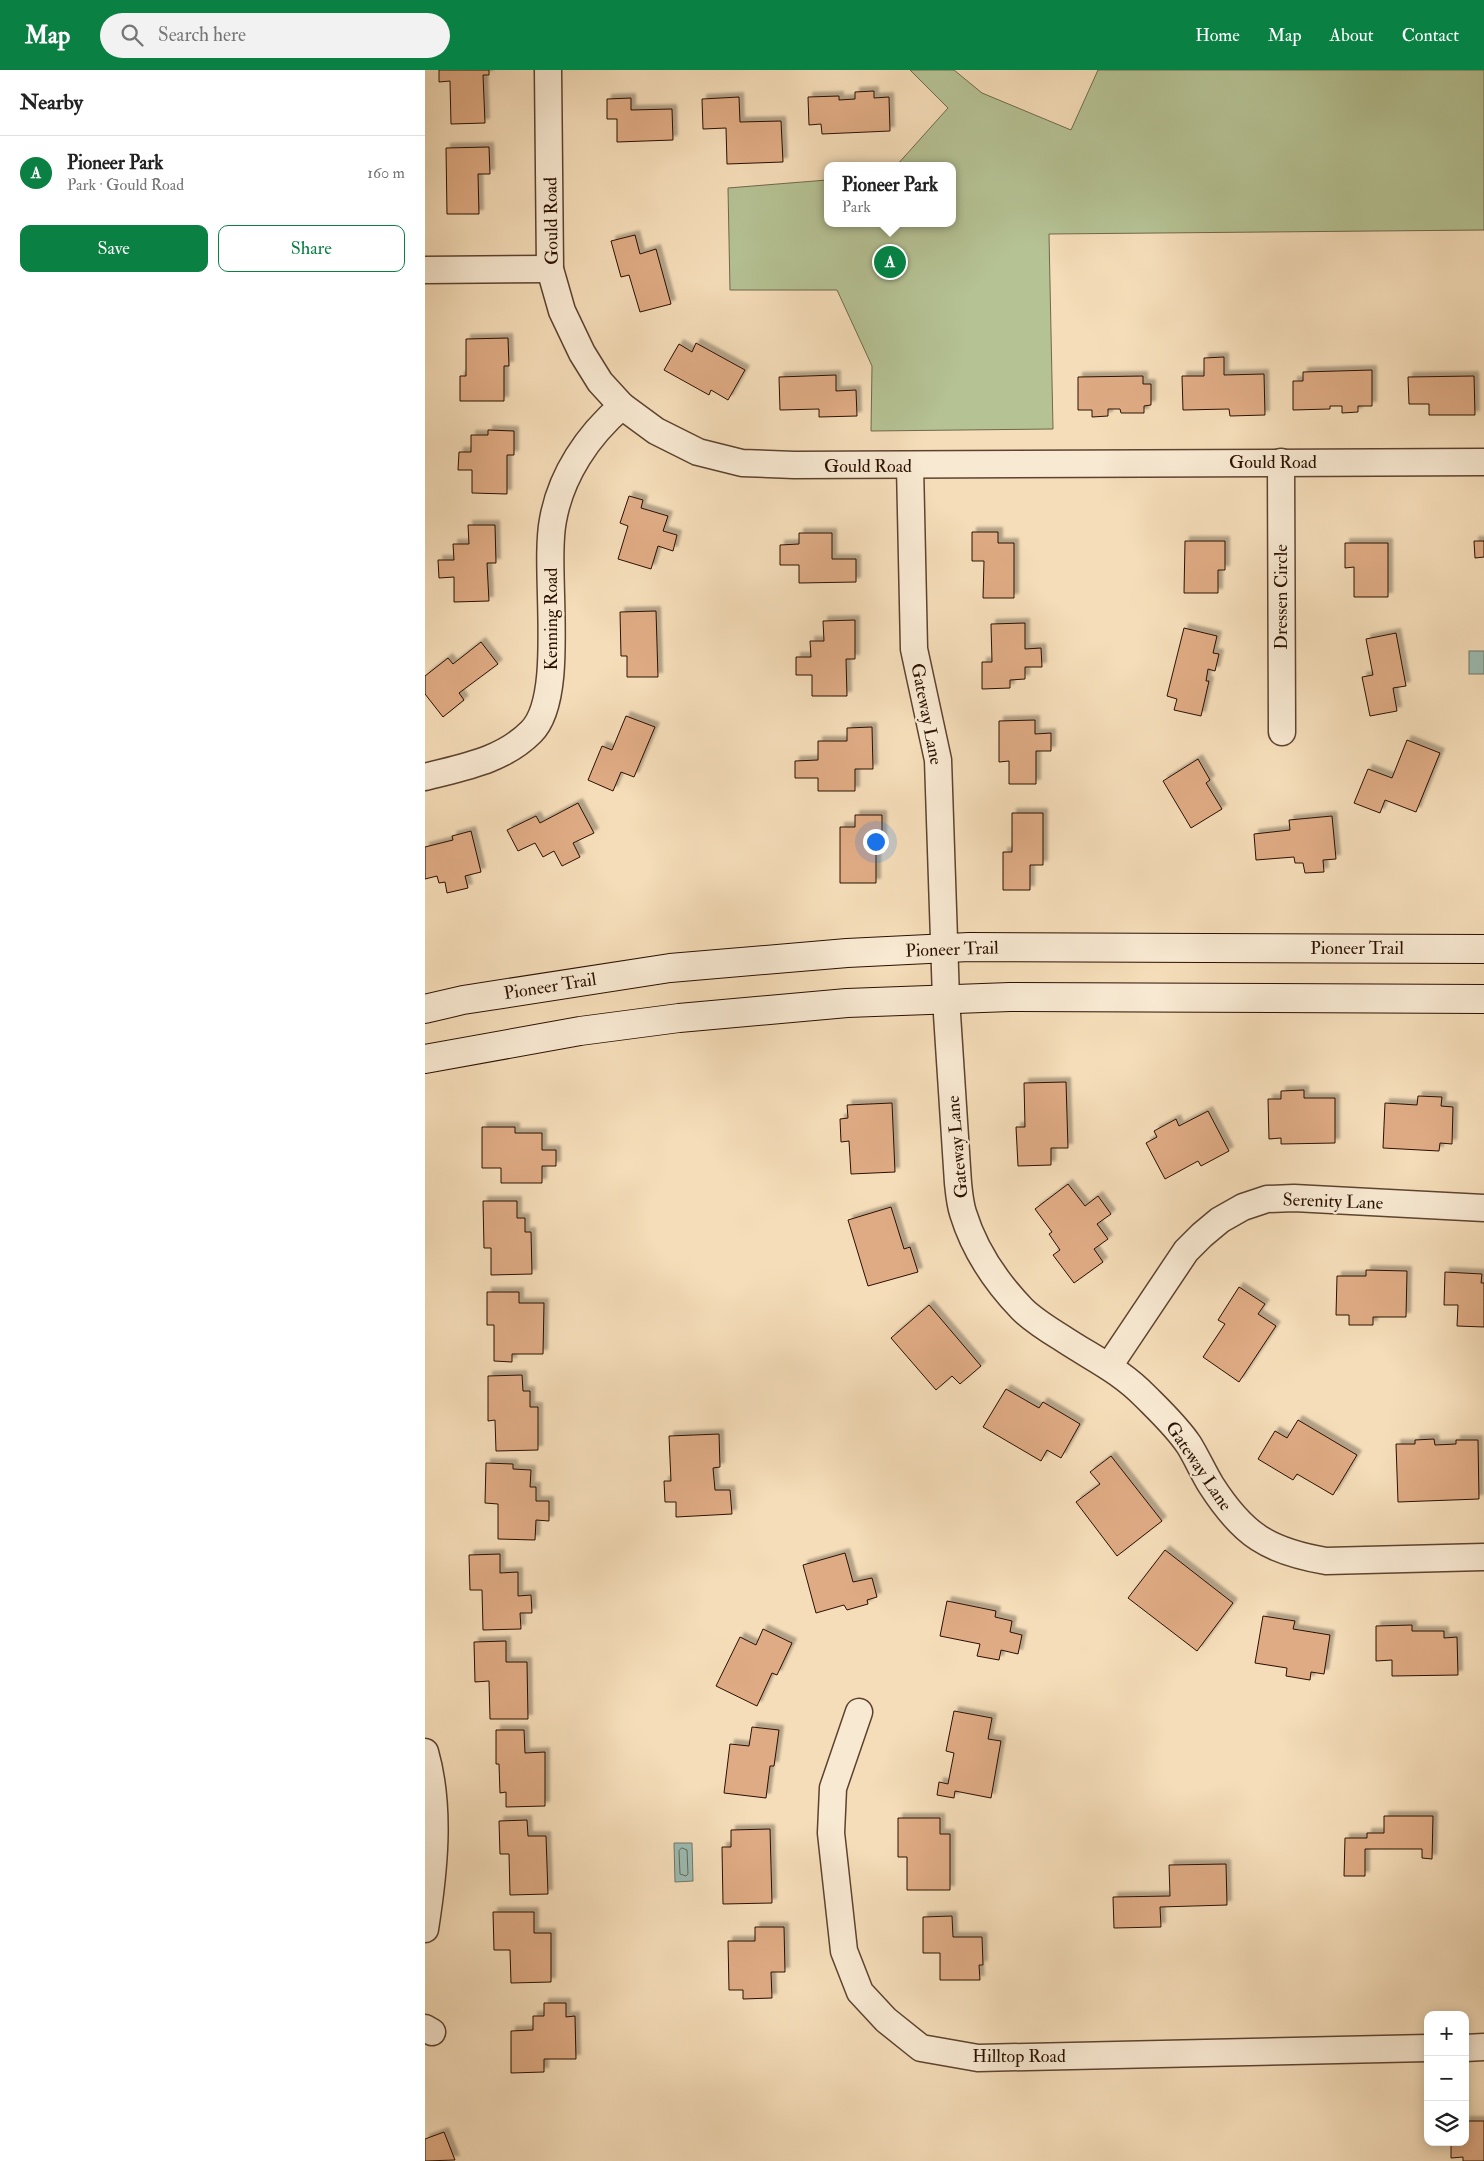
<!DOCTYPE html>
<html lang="en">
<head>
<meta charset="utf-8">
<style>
	:root { --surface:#fff; --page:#f2f2f2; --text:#222; --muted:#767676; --line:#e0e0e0; --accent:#0b8043 }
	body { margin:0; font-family:"IM FELL Double Pica",serif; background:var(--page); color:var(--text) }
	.controls { position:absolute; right:15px; bottom:15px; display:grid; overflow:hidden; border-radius:10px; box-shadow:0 2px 12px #0003 }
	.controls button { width:45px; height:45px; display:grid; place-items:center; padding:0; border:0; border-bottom:1px solid var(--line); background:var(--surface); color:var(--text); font:25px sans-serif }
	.you { position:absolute; left:450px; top:771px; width:18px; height:18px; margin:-12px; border:4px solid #fff; border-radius:50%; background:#1a73e8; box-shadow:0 0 0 8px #1a73e833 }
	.badge { display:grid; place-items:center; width:32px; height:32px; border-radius:50%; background:var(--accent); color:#fff; font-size:16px; font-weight:700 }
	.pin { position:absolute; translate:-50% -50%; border:2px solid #fff; box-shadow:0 1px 5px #0006 }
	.popup { position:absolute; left:399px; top:92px; width:132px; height:65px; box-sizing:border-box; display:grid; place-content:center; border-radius:10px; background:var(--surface); filter:drop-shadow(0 1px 4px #0005); font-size:16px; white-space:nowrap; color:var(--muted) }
	.popup b { font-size:19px; color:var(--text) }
	.popup::after { content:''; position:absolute; left:50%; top:100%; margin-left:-10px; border:10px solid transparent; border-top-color:var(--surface) }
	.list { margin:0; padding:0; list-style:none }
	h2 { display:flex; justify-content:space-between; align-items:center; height:65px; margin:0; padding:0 20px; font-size:21px }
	h2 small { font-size:16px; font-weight:400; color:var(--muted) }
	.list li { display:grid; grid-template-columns:32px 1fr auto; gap:15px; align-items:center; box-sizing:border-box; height:75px; padding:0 20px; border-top:1px solid var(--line) }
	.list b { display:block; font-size:19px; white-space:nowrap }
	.list p { margin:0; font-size:16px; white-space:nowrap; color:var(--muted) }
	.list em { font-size:16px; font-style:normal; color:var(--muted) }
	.actions { display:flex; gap:10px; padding:15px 20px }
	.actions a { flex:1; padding:11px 0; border:1px solid var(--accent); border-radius:10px; text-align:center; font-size:18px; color:var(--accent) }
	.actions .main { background:var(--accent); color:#fff }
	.icon { flex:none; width:28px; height:28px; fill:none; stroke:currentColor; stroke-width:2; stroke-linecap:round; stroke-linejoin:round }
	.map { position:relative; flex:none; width:1059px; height:2091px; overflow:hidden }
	header { display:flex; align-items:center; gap:30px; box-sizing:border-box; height:70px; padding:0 25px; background:var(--accent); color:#fff }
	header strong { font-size:24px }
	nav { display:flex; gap:28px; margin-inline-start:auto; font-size:18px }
	.search { width:350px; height:45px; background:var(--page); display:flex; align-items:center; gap:12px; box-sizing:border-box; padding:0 18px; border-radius:28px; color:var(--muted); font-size:19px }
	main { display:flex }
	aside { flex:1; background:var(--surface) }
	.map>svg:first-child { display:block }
</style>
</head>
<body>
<header>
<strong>Map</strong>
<div class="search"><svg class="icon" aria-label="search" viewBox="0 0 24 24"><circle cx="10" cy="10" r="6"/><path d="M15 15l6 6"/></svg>Search here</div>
<nav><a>Home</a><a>Map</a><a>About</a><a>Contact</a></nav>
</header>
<main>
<aside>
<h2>Nearby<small></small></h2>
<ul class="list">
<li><span class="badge">A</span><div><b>Pioneer Park</b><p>Park · Gould Road</p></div><em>160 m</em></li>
</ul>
<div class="actions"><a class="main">Save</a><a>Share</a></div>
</aside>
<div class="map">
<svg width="1059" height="2091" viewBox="0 0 1059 2091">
	<defs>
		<filter id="shadow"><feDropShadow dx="4.5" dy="-4.5" stdDeviation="1" flood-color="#0004"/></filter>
	</defs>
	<rect width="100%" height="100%" fill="#f5ddb9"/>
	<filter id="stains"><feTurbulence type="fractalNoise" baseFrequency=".004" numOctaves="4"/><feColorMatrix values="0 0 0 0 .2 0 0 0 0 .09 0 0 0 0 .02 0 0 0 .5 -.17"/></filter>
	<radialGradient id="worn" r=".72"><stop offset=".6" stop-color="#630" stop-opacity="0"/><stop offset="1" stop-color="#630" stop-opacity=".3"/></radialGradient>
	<path fill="#b5c294" stroke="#70694a" d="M 485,0 L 529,0 L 557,23 L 646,60 L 673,0 L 1059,0 L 1059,160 L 624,164 L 628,359 L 446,361 L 447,296 L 412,220 L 305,220 L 303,118 L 402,110 L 402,153 L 528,153 L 528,96 L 471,96 L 523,38 Z"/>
	<g fill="#9cbbb1" stroke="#6e776b">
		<rect x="1044" y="581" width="15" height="23"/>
		<path d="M 249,1773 L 267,1773 L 268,1811 L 250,1812 Z"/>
	</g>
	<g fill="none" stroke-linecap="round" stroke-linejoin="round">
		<path stroke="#636659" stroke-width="1" d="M 257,1778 L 262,1780 L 263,1804 L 261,1806 L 255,1804 L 254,1781 Z"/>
	</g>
	<g fill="#dfab84" stroke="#2a1001" filter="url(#shadow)">
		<path d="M 14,0 L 64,0 L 64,5 L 58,5 L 60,53 L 26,54 L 25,11 L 14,12 Z"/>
		<path d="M 449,21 L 449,28 L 464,27 L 465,61 L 397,64 L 396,54 L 384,55 L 383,27 L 414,26 L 414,30 L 430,29 L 430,22 Z"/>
		<path d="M 314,27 L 315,52 L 356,51 L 358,92 L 302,94 L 301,58 L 278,59 L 277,29 Z"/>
		<path d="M 206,28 L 206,40 L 247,39 L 248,70 L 192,72 L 192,49 L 182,49 L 182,29 Z"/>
		<path d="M 64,77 L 65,104 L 53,104 L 54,144 L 22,144 L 21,78 Z"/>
		<path d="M 210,165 L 215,184 L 231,179 L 246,234 L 215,242 L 204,205 L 196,207 L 186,171 Z"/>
		<path d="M 83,268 L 84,296 L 79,296 L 79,331 L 35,331 L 35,306 L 41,306 L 41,269 Z"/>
		<path d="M 271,273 L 320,300 L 303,330 L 286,320 L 284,325 L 239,300 L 254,274 L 267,282 Z"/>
		<path d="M 799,287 L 799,305 L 839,304 L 840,345 L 805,346 L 804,339 L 758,340 L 757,306 L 779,306 L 779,288 Z"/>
		<path d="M 947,300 L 947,336 L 933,336 L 933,342 L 917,343 L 917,336 L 905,336 L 905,339 L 868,340 L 868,311 L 878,311 L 878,302 Z"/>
		<path d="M 411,305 L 411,321 L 431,320 L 432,346 L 394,347 L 394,339 L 355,340 L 354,307 Z"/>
		<path d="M 718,306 L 718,314 L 726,314 L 726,335 L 719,336 L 719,343 L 696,343 L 695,339 L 683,339 L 683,346 L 667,347 L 667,340 L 653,340 L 653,307 Z"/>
		<path d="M 1049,306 L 1050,345 L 1004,345 L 1004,334 L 984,334 L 983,307 Z"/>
		<path d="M 63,360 L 89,361 L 89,385 L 82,385 L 82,424 L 47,423 L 47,400 L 33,400 L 34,382 L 46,382 L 46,365 L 63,365 Z"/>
		<path d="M 204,426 L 218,430 L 216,438 L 243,446 L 238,461 L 252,465 L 248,481 L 233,476 L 226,499 L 193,489 L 203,456 L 195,453 Z"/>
		<path d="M 43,455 L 70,455 L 71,493 L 62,493 L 64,531 L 29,532 L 29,507 L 14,508 L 13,490 L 29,490 L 28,474 L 44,474 Z"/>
		<path d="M 547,462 L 573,462 L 573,473 L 589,473 L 589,528 L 558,528 L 559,491 L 547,491 Z"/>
		<path d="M 374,463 L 407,463 L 407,489 L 431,489 L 431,512 L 374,513 L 374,495 L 355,495 L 355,475 L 374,474 Z"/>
		<path d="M 760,471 L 800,471 L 800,500 L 793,500 L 793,523 L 759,523 Z"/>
		<path d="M 1049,471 L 1059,471 L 1059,487 L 1050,488 Z"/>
		<path d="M 920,473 L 963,473 L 963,527 L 929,527 L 929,497 L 920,498 Z"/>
		<path d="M 231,541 L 233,607 L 202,607 L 202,586 L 196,586 L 195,542 Z"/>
		<path d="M 430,550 L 430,589 L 421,589 L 422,626 L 387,626 L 387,605 L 371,605 L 371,587 L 386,587 L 385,571 L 399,571 L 398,551 Z"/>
		<path d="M 600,553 L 600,579 L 616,578 L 617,597 L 600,597 L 600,609 L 585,610 L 585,618 L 557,619 L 557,592 L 567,592 L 566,554 Z"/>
		<path d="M 759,558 L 792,566 L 788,583 L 794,584 L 790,601 L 783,599 L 781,611 L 784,611 L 776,646 L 749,640 L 752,629 L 742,626 Z"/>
		<path d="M 971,563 L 981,616 L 968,618 L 972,641 L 945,646 L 937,607 L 948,605 L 941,569 Z"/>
		<path d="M 56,572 L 73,594 L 34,623 L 39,630 L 18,647 L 0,624 L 0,606 L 23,588 L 28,594 Z"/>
		<path d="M 201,646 L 230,657 L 209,707 L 196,702 L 188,721 L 163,710 L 177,676 L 187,680 Z"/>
		<path d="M 610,650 L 610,664 L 626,663 L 626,681 L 611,681 L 611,714 L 584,714 L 584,691 L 574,692 L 574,651 Z"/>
		<path d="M 447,657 L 448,699 L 430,699 L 430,721 L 393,721 L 393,708 L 370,708 L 370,691 L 393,690 L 393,671 L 422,671 L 422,658 Z"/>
		<path d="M 982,670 L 1015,683 L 991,742 L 960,730 L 955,743 L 929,733 L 943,699 L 967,708 Z"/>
		<path d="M 773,689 L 785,710 L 781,713 L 797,739 L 766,758 L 738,711 Z"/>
		<path d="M 153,733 L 169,763 L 148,773 L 155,787 L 137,796 L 129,781 L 118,787 L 110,773 L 93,781 L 82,760 L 111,746 L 115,753 Z"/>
		<path d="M 587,743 L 618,743 L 618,795 L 605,795 L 605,820 L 578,820 L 578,782 L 587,782 Z"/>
		<path d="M 430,745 L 457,745 L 457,783 L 451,783 L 451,813 L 415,813 L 415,757 L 430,757 Z"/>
		<path d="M 907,746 L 911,789 L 898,790 L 899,802 L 880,803 L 878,793 L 870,793 L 869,787 L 831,790 L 829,764 L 865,760 L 864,750 Z"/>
		<path d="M 46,761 L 56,802 L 40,806 L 43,818 L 22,823 L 20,812 L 14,813 L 12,806 L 0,809 L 0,777 L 28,770 L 27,766 Z"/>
		<path d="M 641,1012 L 643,1078 L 626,1078 L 626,1095 L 593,1096 L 591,1057 L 600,1057 L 599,1013 Z"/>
		<path d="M 879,1020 L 879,1028 L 910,1028 L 910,1073 L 856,1074 L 856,1068 L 844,1069 L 843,1029 L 856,1029 L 856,1021 Z"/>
		<path d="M 993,1026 L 1017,1027 L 1016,1036 L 1028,1037 L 1027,1074 L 1015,1073 L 1014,1081 L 958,1078 L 960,1033 L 992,1035 Z"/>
		<path d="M 467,1033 L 470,1102 L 426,1104 L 424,1071 L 416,1072 L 415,1049 L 423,1048 L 422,1035 Z"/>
		<path d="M 783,1041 L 804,1081 L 776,1096 L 773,1091 L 740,1109 L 721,1073 L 732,1067 L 729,1061 L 751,1049 L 754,1056 Z"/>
		<path d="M 57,1057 L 90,1057 L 90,1063 L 117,1063 L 117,1080 L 131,1080 L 131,1096 L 117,1096 L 117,1113 L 76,1113 L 76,1098 L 57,1098 Z"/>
		<path d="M 643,1114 L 660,1136 L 673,1126 L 686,1144 L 672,1154 L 683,1169 L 669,1179 L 678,1192 L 649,1213 L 628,1185 L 635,1180 L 624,1164 L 627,1162 L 610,1139 Z"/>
		<path d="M 58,1131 L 92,1131 L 92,1148 L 100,1148 L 100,1162 L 106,1162 L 107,1204 L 66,1205 L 66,1178 L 59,1178 Z"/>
		<path d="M 466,1137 L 479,1179 L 485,1177 L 493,1202 L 443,1216 L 423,1150 Z"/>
		<path d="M 941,1200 L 982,1201 L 981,1247 L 948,1247 L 948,1255 L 924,1255 L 924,1245 L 911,1245 L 912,1206 L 941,1206 Z"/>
		<path d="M 1020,1202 L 1057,1204 L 1056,1213 L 1059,1213 L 1059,1257 L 1032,1256 L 1033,1235 L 1019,1235 Z"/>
		<path d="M 814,1217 L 840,1234 L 833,1244 L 851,1256 L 814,1312 L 778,1287 L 800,1254 L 793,1250 Z"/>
		<path d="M 62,1222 L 94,1222 L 94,1233 L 119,1233 L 118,1284 L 87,1284 L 87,1292 L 69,1291 L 69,1255 L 62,1255 Z"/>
		<path d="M 504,1235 L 556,1296 L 535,1314 L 527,1306 L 511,1320 L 466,1268 Z"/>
		<path d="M 97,1305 L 98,1321 L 105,1321 L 105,1337 L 113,1337 L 113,1380 L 71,1381 L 70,1350 L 63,1351 L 63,1306 Z"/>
		<path d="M 581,1319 L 614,1338 L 618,1332 L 655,1354 L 636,1388 L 622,1380 L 616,1391 L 558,1357 Z"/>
		<path d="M 873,1350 L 932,1385 L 908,1425 L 872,1404 L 868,1410 L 833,1389 L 850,1361 L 862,1368 Z"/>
		<path d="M 294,1364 L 295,1397 L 288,1398 L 290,1420 L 305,1420 L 307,1444 L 251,1447 L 251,1432 L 240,1432 L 239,1411 L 246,1411 L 244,1366 Z"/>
		<path d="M 1009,1369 L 1010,1375 L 1031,1374 L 1031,1370 L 1053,1370 L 1054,1429 L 973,1432 L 971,1374 L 990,1374 L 990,1370 Z"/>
		<path d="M 686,1386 L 737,1451 L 692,1486 L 651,1432 L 675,1414 L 665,1402 Z"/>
		<path d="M 61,1393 L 88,1394 L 88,1399 L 106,1400 L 105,1417 L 111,1417 L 111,1431 L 124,1431 L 124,1451 L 111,1450 L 110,1470 L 73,1469 L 73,1434 L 60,1433 Z"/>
		<path d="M 740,1480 L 808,1533 L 772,1581 L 703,1528 Z"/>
		<path d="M 420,1483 L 428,1512 L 447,1508 L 452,1527 L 442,1530 L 443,1534 L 422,1540 L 419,1535 L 391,1543 L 378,1495 Z"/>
		<path d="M 75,1484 L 75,1503 L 93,1502 L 93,1526 L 106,1525 L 107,1543 L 95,1543 L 96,1559 L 58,1560 L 57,1520 L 45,1520 L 44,1485 Z"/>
		<path d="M 522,1531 L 571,1541 L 570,1547 L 587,1551 L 585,1562 L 597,1565 L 593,1584 L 576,1580 L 574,1590 L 552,1586 L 555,1574 L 515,1566 Z"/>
		<path d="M 838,1546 L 870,1551 L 868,1559 L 905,1565 L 899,1604 L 886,1602 L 885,1610 L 861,1606 L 862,1598 L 830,1593 Z"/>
		<path d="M 987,1555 L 987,1561 L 1019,1561 L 1019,1568 L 1032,1567 L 1033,1605 L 967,1606 L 967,1590 L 951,1591 L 951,1556 Z"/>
		<path d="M 338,1559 L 367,1573 L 352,1605 L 347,1603 L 332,1636 L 291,1616 L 315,1567 L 331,1575 Z"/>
		<path d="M 81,1571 L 81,1592 L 102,1592 L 103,1649 L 65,1649 L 64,1611 L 50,1612 L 49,1572 Z"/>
		<path d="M 529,1641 L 567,1648 L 563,1669 L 576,1671 L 566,1728 L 530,1721 L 529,1728 L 512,1725 L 514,1712 L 523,1714 L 529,1683 L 521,1681 Z"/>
		<path d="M 327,1657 L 354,1660 L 349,1696 L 345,1696 L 341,1728 L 299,1723 L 305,1674 L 324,1676 Z"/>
		<path d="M 71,1660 L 99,1660 L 100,1683 L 120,1682 L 120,1736 L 81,1737 L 81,1722 L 75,1723 L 74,1694 L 71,1694 Z"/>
		<path d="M 959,1746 L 1008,1746 L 1007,1789 L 997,1788 L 997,1779 L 940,1779 L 940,1806 L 919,1806 L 920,1768 L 942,1768 L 942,1763 L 959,1763 Z"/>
		<path d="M 473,1748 L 515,1748 L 515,1764 L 525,1764 L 525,1820 L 482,1820 L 482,1787 L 473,1787 Z"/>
		<path d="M 102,1750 L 103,1766 L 121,1766 L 123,1824 L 85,1825 L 84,1784 L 75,1784 L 74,1751 Z"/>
		<path d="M 345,1759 L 347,1833 L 298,1834 L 297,1777 L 306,1777 L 306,1760 Z"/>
		<path d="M 801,1794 L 802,1835 L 735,1837 L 736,1857 L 689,1858 L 688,1827 L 745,1826 L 744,1795 Z"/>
		<path d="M 68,1842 L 109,1842 L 109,1863 L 126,1863 L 126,1912 L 86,1913 L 85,1880 L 69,1880 Z"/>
		<path d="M 527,1846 L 528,1867 L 557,1867 L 558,1895 L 554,1895 L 555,1910 L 515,1910 L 515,1883 L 498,1883 L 498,1847 Z"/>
		<path d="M 330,1857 L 359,1857 L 360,1902 L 346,1902 L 347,1928 L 318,1929 L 318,1920 L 304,1920 L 303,1871 L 330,1871 Z"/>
		<path d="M 119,1933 L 141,1933 L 141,1947 L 150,1946 L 151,1989 L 119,1989 L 119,2002 L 86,2003 L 86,1961 L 108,1960 L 108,1946 L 119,1946 Z"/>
		<path d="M 1040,2051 L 1059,2051 L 1059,2091 L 1038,2091 L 1038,2087 L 1026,2088 L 1026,2072 L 1040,2072 Z"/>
		<path d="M 19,2062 L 30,2090 L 0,2091 L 0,2069 Z"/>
	</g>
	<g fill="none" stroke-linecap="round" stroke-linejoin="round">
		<g stroke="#5d432f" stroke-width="29">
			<g id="street">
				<path d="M 123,0 L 125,199 L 137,241 L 157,283 L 175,312 L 197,336 L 231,361 L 273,382 L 317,393 L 369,395 L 1059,392"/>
				<path d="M 0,200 L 125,199"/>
				<path d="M 856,392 L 857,662"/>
				<path d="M 485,396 L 489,579 L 513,690 L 521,929 L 533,1113 C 534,1123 535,1134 538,1143 C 549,1179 571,1212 597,1239 C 608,1250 624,1260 637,1268 C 667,1288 695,1300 721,1327 C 736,1342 752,1357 764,1375 C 772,1388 778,1402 786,1415 C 818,1465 843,1481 901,1491 L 1059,1487"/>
				<path d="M 0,707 C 38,697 77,691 106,662 C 142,627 118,501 128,450 C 136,405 163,365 197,336"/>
				<path d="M 684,1296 L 761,1181 L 777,1165 L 795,1150 L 818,1137 L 842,1129 L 869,1128 L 1059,1138"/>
				<path d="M 434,1642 L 408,1718 L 406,1763 L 419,1881 L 435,1922 L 461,1950 L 496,1978 L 553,1988 L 1003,1978"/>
				<path d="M 0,1682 C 16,1738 9,1802 0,1859"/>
				<path d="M 0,1958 L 7,1962"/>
				<path d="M 1040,1978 L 1059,1977"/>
			</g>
		</g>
		<g stroke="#2a1001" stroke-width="30">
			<g id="secondary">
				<path d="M 0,939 L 38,930 L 245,898 L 422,883 L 544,877 L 1059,879"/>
				<path d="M 0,989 L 155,961 L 254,948 L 422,933 L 585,927 L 1059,929"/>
			</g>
		</g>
		<use href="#street" stroke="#f8e9d2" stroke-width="26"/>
		<use href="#secondary" stroke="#f8e9d2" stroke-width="28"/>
	</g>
	<g text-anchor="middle" stroke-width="4.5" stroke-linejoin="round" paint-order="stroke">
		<g font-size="18" fill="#2a1001" stroke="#f8e9d2">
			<text transform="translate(126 151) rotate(-91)" y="6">Gould Road</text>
			<text x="848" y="398">Gould Road</text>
			<text x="443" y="402">Gould Road</text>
			<text transform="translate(856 527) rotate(-90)" y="6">Dressen Circle</text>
			<text transform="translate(126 549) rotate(-90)" y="6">Kenning Road</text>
			<text transform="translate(502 644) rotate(79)" y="6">Gateway Lane</text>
			<text x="932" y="884">Pioneer Trail</text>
			<text transform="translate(527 879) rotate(-2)" y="6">Pioneer Trail</text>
			<text transform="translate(125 916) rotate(-9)" y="6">Pioneer Trail</text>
			<text transform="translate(532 1077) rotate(-95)" y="6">Gateway Lane</text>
			<text transform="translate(908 1131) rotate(2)" y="6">Serenity Lane</text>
			<text transform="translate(774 1396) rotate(56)" y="6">Gateway Lane</text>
			<text x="594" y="1992">Hilltop Road</text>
		</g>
	</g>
	<rect width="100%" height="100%" filter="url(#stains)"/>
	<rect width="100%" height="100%" fill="url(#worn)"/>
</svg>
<div class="controls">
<button>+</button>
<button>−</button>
<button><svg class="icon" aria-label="layers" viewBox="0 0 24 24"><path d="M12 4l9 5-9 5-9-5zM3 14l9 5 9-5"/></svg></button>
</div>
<div class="you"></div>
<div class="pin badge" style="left:465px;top:192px">A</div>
<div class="popup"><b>Pioneer Park</b>Park</div>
</div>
</main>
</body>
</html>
